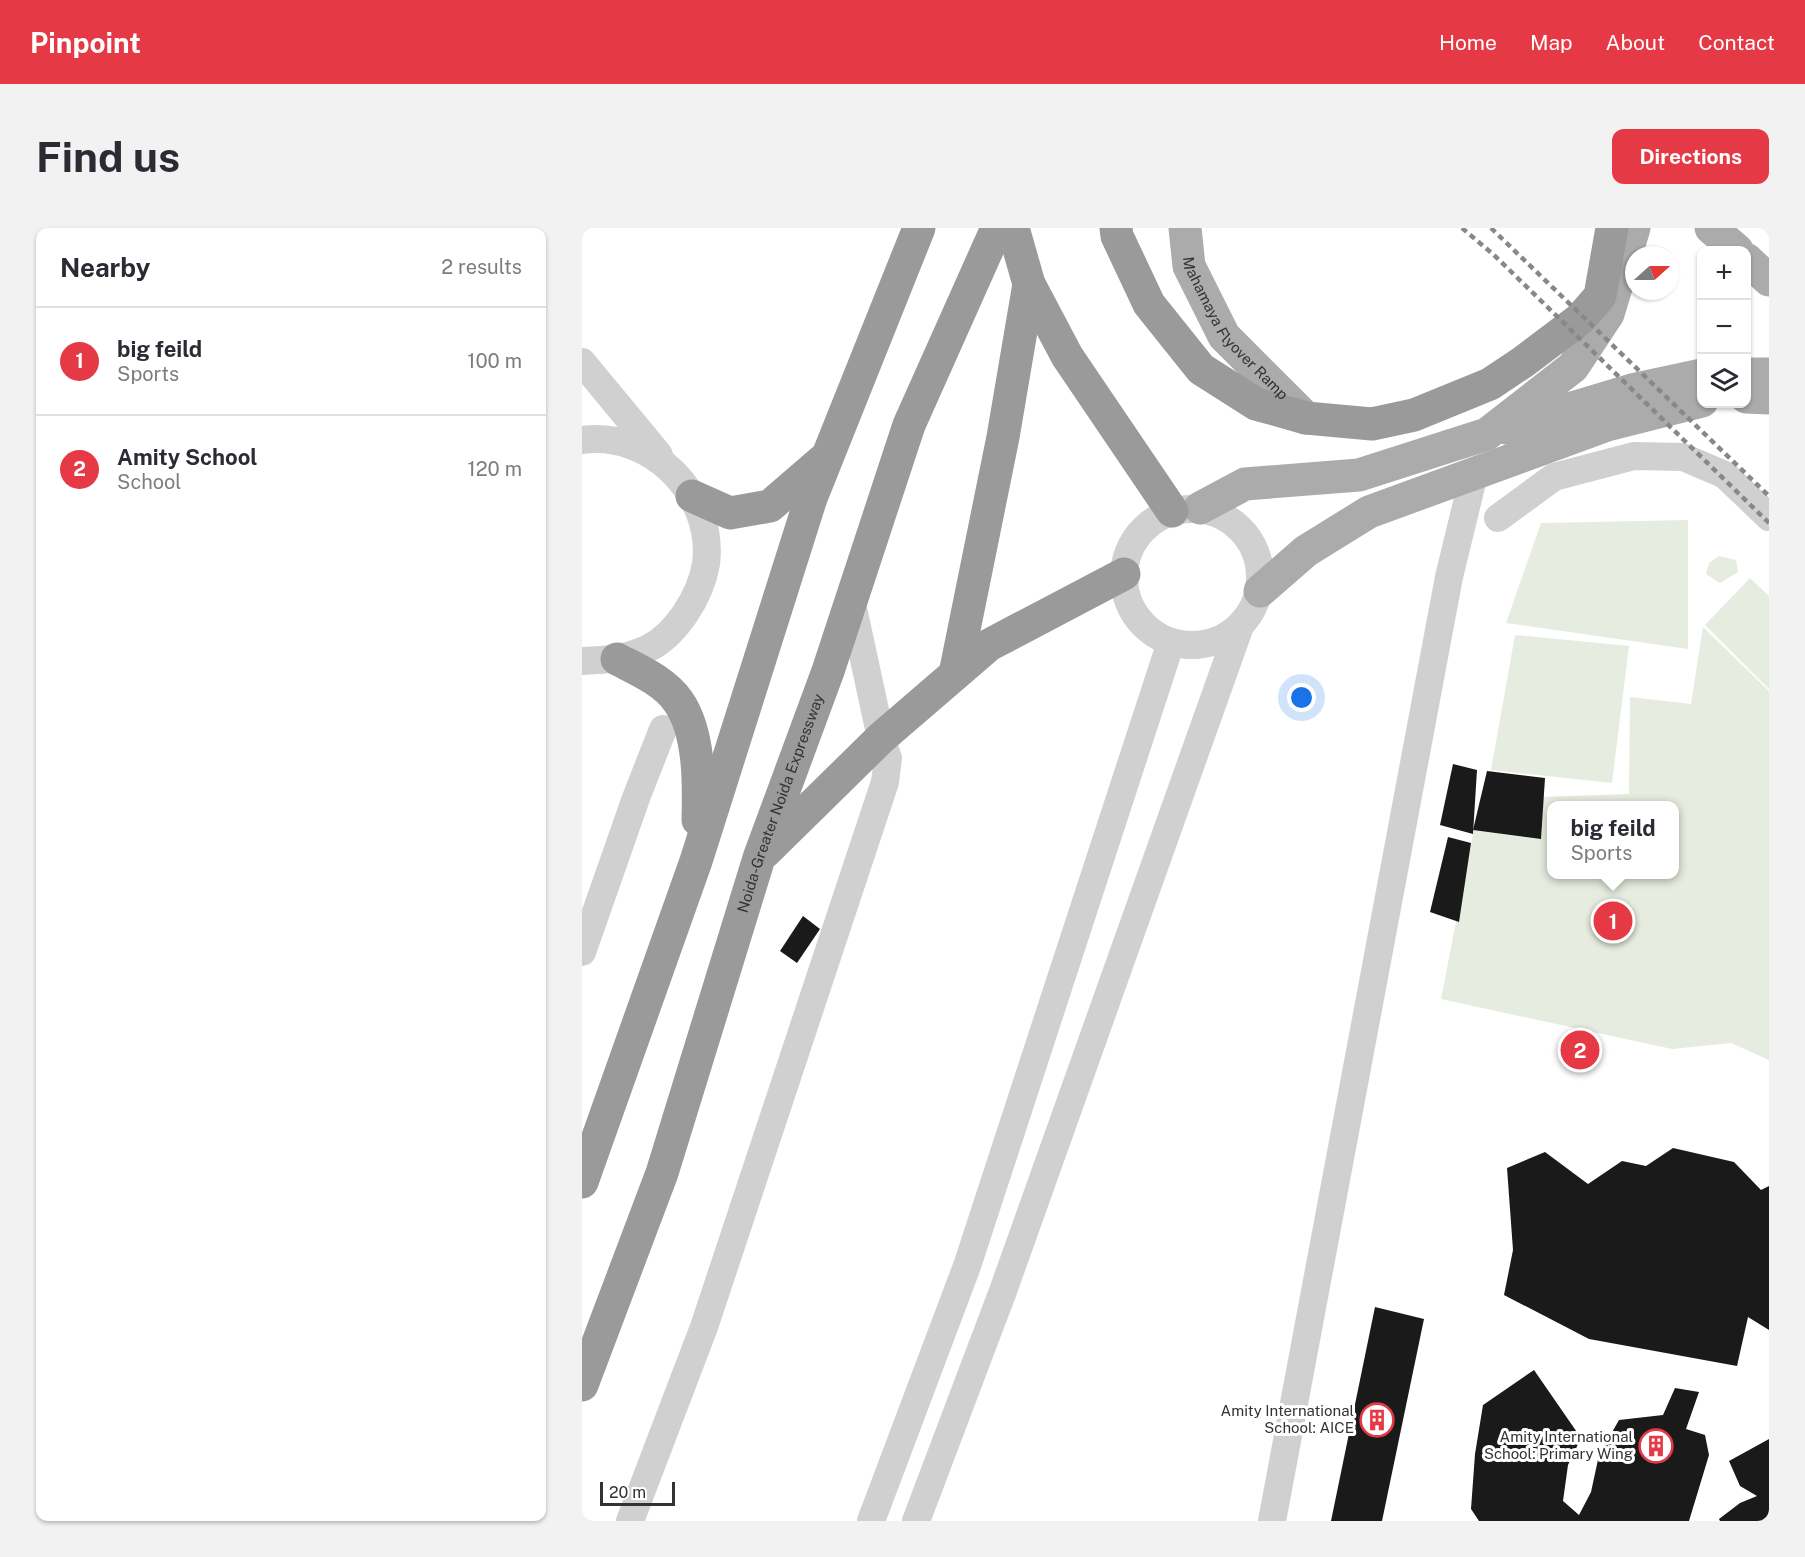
<!DOCTYPE html>
<html lang="en">
<head>
<meta charset="utf-8">
<style>
	:root { --surface:#fff; --page:#f2f2f3; --text:#2b2b33; --muted:#7c7c81; --line:#e1e1e2; --accent:#e63946 }
	body { margin:0; font-family:"Public Sans",sans-serif; background:var(--page); color:var(--text) }
	.controls { position:absolute; right:18px; top:18px; display:grid; overflow:hidden; border-radius:12px; box-shadow:0 2px 4px #0004 }
	.controls button { width:54px; height:54px; display:grid; place-items:center; padding:0; border:0; border-bottom:2px solid var(--line); background:var(--surface); color:var(--text); font:30px sans-serif }
	.compass { position:absolute; left:1043px; top:18px; width:54px; height:54px; border-radius:50%; background:var(--surface); box-shadow:0 2px 4px #0004; rotate:69deg }
	.scale { position:absolute; left:18px; bottom:15px; width:75px; box-sizing:border-box; padding-left:6px; border:3px solid #333; border-top:0; font-size:16px; line-height:21px; white-space:nowrap; color:#333; -webkit-text-stroke:4px #fff; paint-order:stroke }
	.you { position:absolute; left:720px; top:470px; width:21px; height:21px; margin:-15px; border:4px solid #fff; border-radius:50%; background:#1a73e8; box-shadow:0 0 0 9px #1a73e833 }
	.badge { display:grid; place-items:center; width:39px; height:39px; border-radius:50%; background:var(--accent); color:#fff; font-size:20px; font-weight:700 }
	.pin { position:absolute; translate:-50% -50%; border:3px solid #fff; box-shadow:0 2px 6px #0006 }
	.popup { position:absolute; left:965px; top:573px; width:132px; height:78px; box-sizing:border-box; display:grid; place-content:center; border-radius:12px; background:var(--surface); filter:drop-shadow(0 2px 4px #0005); font-size:20px; white-space:nowrap; color:var(--muted) }
	.popup b { font-size:22px; color:var(--text) }
	.popup::after { content:''; position:absolute; left:50%; top:100%; margin-left:-12px; border:12px solid transparent; border-top-color:var(--surface) }
	.list { margin:0; padding:0; list-style:none }
	h2 { display:flex; justify-content:space-between; align-items:center; height:78px; margin:0; padding:0 24px; font-size:26px }
	h2 small { font-size:20px; font-weight:400; color:var(--muted) }
	.list li { display:grid; grid-template-columns:39px 1fr auto; gap:18px; align-items:center; box-sizing:border-box; height:108px; padding:0 24px; border-top:2px solid var(--line) }
	.list b { display:block; font-size:22px; white-space:nowrap }
	.list p { margin:0; font-size:20px; white-space:nowrap; color:var(--muted) }
	.list em { font-size:20px; font-style:normal; color:var(--muted) }
	.icon { flex:none; width:33px; height:33px; fill:none; stroke:currentColor; stroke-width:2; stroke-linecap:round; stroke-linejoin:round }
	.map { position:relative; flex:none; width:1187px; height:1293px; overflow:hidden; border-radius:12px }
	header { display:flex; align-items:center; gap:36px; box-sizing:border-box; height:84px; padding:0 30px; background:var(--accent); color:#fff }
	header strong { font-size:28px }
	nav { display:flex; gap:33px; margin-inline-start:auto; font-size:21px }
	.intro { display:flex; align-items:center; justify-content:space-between; box-sizing:border-box; height:144px; padding:0 36px }
	h1 { margin:0; font-size:42px }
	.button { padding:15px 27px; border-radius:12px; background:var(--accent); color:#fff; font-size:21px; font-weight:700 }
	main { display:flex; gap:36px; padding:0 36px }
	aside { flex:1; background:var(--surface); border-radius:12px; box-shadow:0 2px 4px #0004 }
	.map>svg:first-child { display:block }
</style>
</head>
<body>
<header>
<strong>Pinpoint</strong>
<nav><a>Home</a><a>Map</a><a>About</a><a>Contact</a></nav>
</header>
<div class="intro"><h1>Find us</h1><a class="button">Directions</a></div>
<main>
<aside>
<h2>Nearby<small>2 results</small></h2>
<ul class="list">
<li><span class="badge">1</span><div><b>big feild</b><p>Sports</p></div><em>100 m</em></li>
<li><span class="badge">2</span><div><b>Amity School</b><p>School</p></div><em>120 m</em></li>
</ul>
</aside>
<div class="map">
<svg width="1187" height="1293" viewBox="0 0 1187 1293">
	<rect width="100%" height="100%" fill="#fff"/>
	<g fill="#e6ecdf" fill-rule="evenodd">
		<path d="M 1106,292 L 1106,421 L 924,395 L 959,295 Z"/>
		<path d="M 1137,328 L 1154,332 L 1156,344 L 1138,355 L 1124,346 L 1127,335 Z"/>
		<path d="M 1168,350 L 1187,368 L 1187,461 L 1123,397 Z"/>
		<path d="M 1121,399 L 1187,463 L 1187,832 L 1149,815 L 1090,821 L 859,771 L 898,571 L 1047,566 L 1048,469 L 1109,476 ZM 970,578 L 1092,578 L 1092,646 L 970,646 Z"/>
		<path d="M 933,407 L 1047,418 L 1030,555 L 909,542 Z"/>
	</g>
	<g fill="#1a1a1a">
		<path d="M 871,536 L 895,542 L 891,606 L 858,597 Z"/>
		<path d="M 905,543 L 963,550 L 959,611 L 891,602 Z"/>
		<path d="M 866,609 L 889,615 L 877,694 L 848,684 Z"/>
		<path d="M 221,688 L 238,701 L 215,735 L 198,723 Z"/>
		<path d="M 1091,920 L 1152,934 L 1179,962 L 1187,958 L 1187,1102 L 1166,1089 L 1155,1138 L 1007,1111 L 922,1067 L 931,1022 L 925,940 L 963,924 L 1006,956 L 1040,933 L 1064,938 Z"/>
		<path d="M 793,1079 L 842,1091 L 800,1293 L 749,1293 Z"/>
		<path d="M 952,1142 L 999,1210 L 986,1237 L 981,1273 L 997,1287 L 1009,1264 L 1017,1227 L 1037,1192 L 1081,1187 L 1093,1160 L 1117,1164 L 1104,1201 L 1123,1207 L 1127,1227 L 1107,1293 L 897,1293 L 889,1281 L 893,1226 L 901,1177 Z"/>
		<path d="M 1187,1211 L 1187,1293 L 1138,1293 L 1137,1291 L 1158,1275 L 1175,1268 L 1158,1258 L 1147,1233 Z"/>
	</g>
	<g fill="none" stroke-linecap="round" stroke-linejoin="round">
		<g stroke="#d0d0d0" stroke-width="28">
			<path d="M 0,134 L 77,227"/>
			<path d="M 0,212 C 68,202 133,266 124,336 C 121,354 113,371 103,386 C 94,399 81,413 67,420 C 45,431 23,432 0,433"/>
			<circle cx="610" cy="349" r="68"/>
			<path d="M 916,290 L 972,249 L 1052,228 L 1101,229 L 1143,247 L 1187,289"/>
			<path d="M 0,724 L 54,570 L 81,501"/>
			<path d="M 48,1293 L 122,1099 L 303,554 L 306,530 L 299,510 L 269,371"/>
			<path d="M 289,1293 L 385,1038 L 589,414"/>
			<path d="M 334,1293 L 421,1063 L 658,398"/>
			<path d="M 690,1293 L 867,349 L 892,246"/>
		</g>
		<g stroke="#ababab" stroke-width="33">
			<path id="s1" d="M 603,0 L 607,38 L 642,108 L 724,190"/>
			<path d="M 1129,0 L 1155,22"/>
			<path d="M 1164,31 L 1187,52"/>
			<path d="M 1164,146 L 1187,146"/>
			<path d="M 1164,169 L 1187,170"/>
			<path d="M 924,200 L 1050,162 L 1120,147"/>
			<path d="M 618,280 L 663,256 L 777,247 L 905,206 L 991,139 L 1026,86 L 1052,0"/>
			<path d="M 678,363 L 724,323 L 787,284 L 1025,197 L 1120,173"/>
		</g>
		<g stroke="#9a9a9a" stroke-width="33">
			<path d="M 431,0 L 447,56 L 485,128 L 590,283"/>
			<path d="M 534,0 L 535,8 L 567,76 L 619,141 L 674,176 L 724,190 L 790,196 L 832,187 L 908,156 L 941,134 L 998,91 L 1018,68 L 1030,0"/>
			<path d="M 110,268 L 148,285 L 188,278 L 240,233"/>
			<path d="M 35,431 C 56,442 82,453 96,473 C 118,504 117,556 116,592"/>
			<path d="M 373,446 L 421,209 L 447,56"/>
			<path d="M 183,624 L 299,510 L 407,417 L 542,346"/>
			<path d="M 0,954 L 114,633 L 229,270 L 337,0"/>
			<path id="s2" d="M 0,1157 L 80,945 L 177,630 L 246,443 L 327,197 L 415,0"/>
		</g>
		<g stroke="#888" stroke-width="4.5" stroke-dasharray="6 4.5" stroke-linecap="butt">
			<path d="M 880,0 L 912,27 L 1187,295"/>
			<path d="M 909,0 L 1187,268"/>
		</g>
	</g>
	<defs>
		<g id="building-ring" transform="scale(1.725)"><circle r="9.5" fill="#fff" stroke="#e63946" stroke-width="1.5"/><path d="M-4-6H4V6H1V3H-1V6H-4ZM-2.5-4.3h1.7v1.8h-1.7ZM.8-4.3h1.7v1.8H.8ZM-2.5-1h1.7V.8h-1.7ZM.8-1h1.7V.8H.8Z" fill="#e63946"/></g>
	</defs>
	<g fill-rule="evenodd">
		<use href="#building-ring" x="795" y="1192"/>
		<use href="#building-ring" x="1074" y="1218"/>
	</g>
	<g text-anchor="middle" stroke-width="6" stroke-linejoin="round" paint-order="stroke">
		<g font-size="15" fill="#333" stroke="#fff">
			<text dy="5" stroke="none"><textPath href="#s1" startOffset="116">Mahamaya Flyover Ramp</textPath></text>
			<text dy="5" stroke="none"><textPath href="#s2" startOffset="615">Noida-Greater Noida Expressway</textPath></text>
		</g>
		<g font-size="15" fill="#333" stroke="#fff" text-anchor="end">
			<text x="772" y="1188">Amity International<tspan x="772" dy="17">School: AICE</tspan></text>
			<text x="1051" y="1214">Amity International<tspan x="1051" dy="17">School: Primary Wing</tspan></text>
		</g>
	</g>
</svg>
<div class="controls">
<button>+</button>
<button>−</button>
<button><svg class="icon" aria-label="layers" viewBox="0 0 24 24"><path d="M12 4l9 5-9 5-9-5zM3 14l9 5 9-5"/></svg></button>
</div>
<svg class="compass" viewBox="-18 -18 36 36"><path d="M0-13l5 13h-10z" fill="#e53935"/><path d="M0 13l5-13h-10z" fill="#7c7c81"/></svg>
<div class="scale">20 m</div>
<div class="you"></div>
<div class="pin badge" style="left:1031px;top:693px">1</div>
<div class="popup"><b>big feild</b>Sports</div>
<div class="pin badge" style="left:998px;top:822px">2</div>
</div>
</main>
</body>
</html>
